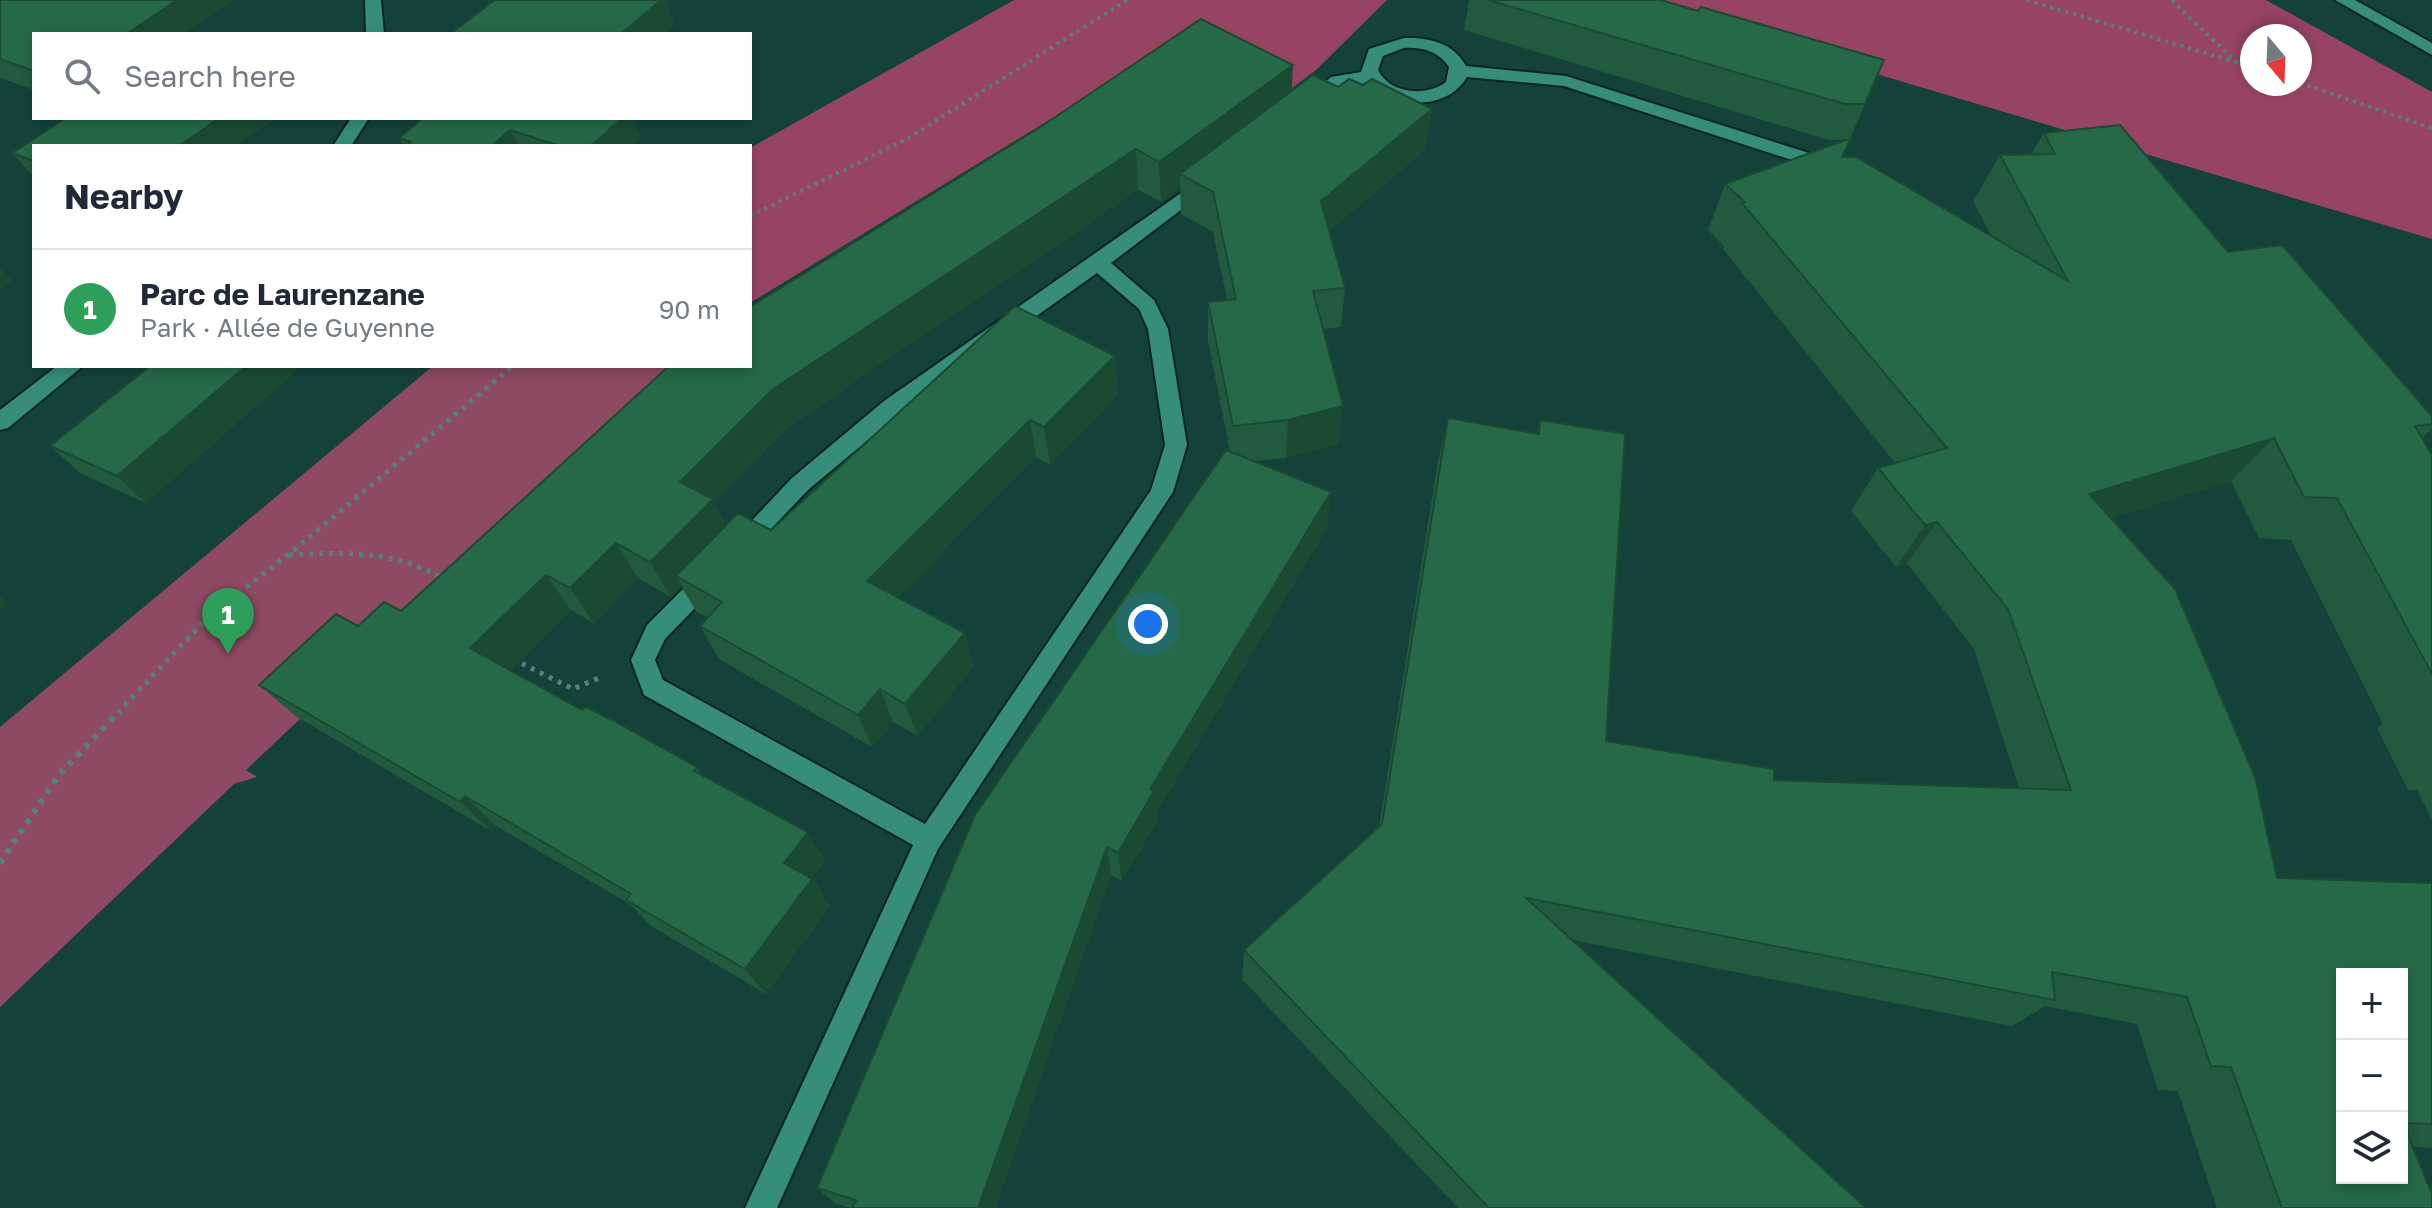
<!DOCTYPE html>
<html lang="en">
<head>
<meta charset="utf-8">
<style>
	:root { --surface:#fff; --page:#f2f2f3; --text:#1f2937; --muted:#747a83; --line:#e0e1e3; --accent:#7d5c71 }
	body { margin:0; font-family:"Golos Text",sans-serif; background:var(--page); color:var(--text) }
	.controls { position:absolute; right:24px; bottom:24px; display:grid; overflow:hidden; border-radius:0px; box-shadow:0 4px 12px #0003 }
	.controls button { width:72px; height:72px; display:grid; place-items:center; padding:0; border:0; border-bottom:2px solid var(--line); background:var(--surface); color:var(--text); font:40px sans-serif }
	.compass { position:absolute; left:2240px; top:24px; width:72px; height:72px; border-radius:50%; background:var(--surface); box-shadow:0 4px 12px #0003; rotate:161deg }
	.you { position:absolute; left:1148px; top:624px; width:28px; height:28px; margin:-20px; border:6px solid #fff; border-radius:50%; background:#1a73e8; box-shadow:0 0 0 12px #1a73e833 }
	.badge { display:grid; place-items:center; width:52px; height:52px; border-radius:50%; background:var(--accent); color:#fff; font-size:26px; font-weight:700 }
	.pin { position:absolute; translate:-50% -66px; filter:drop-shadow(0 2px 4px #0008) }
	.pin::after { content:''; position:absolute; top:42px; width:28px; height:24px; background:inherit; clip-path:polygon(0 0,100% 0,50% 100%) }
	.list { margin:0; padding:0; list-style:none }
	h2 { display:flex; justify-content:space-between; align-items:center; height:104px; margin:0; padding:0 32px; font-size:34px }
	h2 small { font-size:26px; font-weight:400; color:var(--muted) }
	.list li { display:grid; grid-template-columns:52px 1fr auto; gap:24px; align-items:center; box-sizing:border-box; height:120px; padding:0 32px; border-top:2px solid var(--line) }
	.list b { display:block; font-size:30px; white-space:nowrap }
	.list p { margin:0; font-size:26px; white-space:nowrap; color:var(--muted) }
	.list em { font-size:26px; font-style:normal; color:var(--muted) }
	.icon { flex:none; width:44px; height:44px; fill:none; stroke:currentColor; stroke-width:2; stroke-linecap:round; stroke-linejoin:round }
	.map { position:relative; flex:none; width:2432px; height:1208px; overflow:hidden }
	.search { position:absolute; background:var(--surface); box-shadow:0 4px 12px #0003; left:32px; top:32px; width:720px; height:88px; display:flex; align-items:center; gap:20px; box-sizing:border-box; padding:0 28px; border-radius:0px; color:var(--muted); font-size:30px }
	.panel { position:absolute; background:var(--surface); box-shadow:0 4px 12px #0003; left:32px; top:144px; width:720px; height:224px; border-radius:0px }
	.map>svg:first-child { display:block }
</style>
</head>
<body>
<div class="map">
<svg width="2432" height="1208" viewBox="0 0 2432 1208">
	<rect width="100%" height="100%" fill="#14423a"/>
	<path fill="#8e4a63" d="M 433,366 L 672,366 L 246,770 L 257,777 L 234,784 L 0,1007 L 0,727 Z"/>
	<g fill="#974464" fill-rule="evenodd">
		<path d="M 1014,0 L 1387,0 L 1316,70 L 1280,97 L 1175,43 L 750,303 L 750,148 Z"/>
		<path d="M 1627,0 L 2266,0 L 2432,92 L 2432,239 ZM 2252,36 L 2300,36 L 2300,84 L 2252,84 Z"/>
	</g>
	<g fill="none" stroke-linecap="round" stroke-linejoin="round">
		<g stroke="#0b2621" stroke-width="4">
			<g id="minor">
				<path d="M 365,0 L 381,0 L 384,34 L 366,34 Z"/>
				<path d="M 2335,0 L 2355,0 L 2432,43 L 2432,55 Z"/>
				<path d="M 1404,38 C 1429,37 1454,43 1466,66 L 1566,76 L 1809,153 L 1811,157 L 1809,161 L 1795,161 L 1564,86 L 1467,77 C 1451,104 1416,108 1389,97 C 1373,91 1368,80 1349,83 C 1335,86 1323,100 1313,109 L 1307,111 L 1298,105 L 1331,77 L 1361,72 L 1369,49 ZM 1404,48 C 1422,47 1438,51 1449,67 L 1446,82 C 1426,97 1390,94 1378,70 L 1383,56 Z"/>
				<path d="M 351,118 L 369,118 L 351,146 L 333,146 Z"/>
				<path d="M 1204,177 L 1211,179 L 1213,183 L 1211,187 L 1111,263 L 1154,300 L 1168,329 L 1187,445 L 1173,492 L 938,849 L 777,1208 L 745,1208 L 913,845 L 644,695 L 631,660 L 647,625 L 704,568 L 712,565 L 720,568 L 724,575 L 720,582 L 665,639 L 655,660 L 663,680 L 925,824 L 1151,490 L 1165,445 L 1148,329 L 1139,309 L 1097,273 L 900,413 L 808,490 L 746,555 L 738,557 L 730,555 L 726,548 L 792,478 L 884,401 Z"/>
				<path d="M 57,366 L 83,366 L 8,428 L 0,430 L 0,410 Z"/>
			</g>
		</g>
		<g stroke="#568279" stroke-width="4" stroke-dasharray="3 5" stroke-linecap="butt">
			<path d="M 2027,0 L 2236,62"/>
			<path d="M 2172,0 L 2236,62 L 2252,67"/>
			<path d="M 2300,83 L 2432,128"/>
			<path d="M 750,216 L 907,139 L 1127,0"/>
		</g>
		<g stroke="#568279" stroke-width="5" stroke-dasharray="4 6" stroke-linecap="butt">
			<path d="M 289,555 C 346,552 395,550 445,580"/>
			<path d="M 513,659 L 573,689 L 601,677"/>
			<path d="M 111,720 L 210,615 L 288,555 L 513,366"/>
		</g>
		<path stroke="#568279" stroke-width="6" stroke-dasharray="5 7" stroke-linecap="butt" d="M 0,863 L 59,775 L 113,718"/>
		<use href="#minor" fill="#368d7c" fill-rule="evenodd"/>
	</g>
	<g fill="#215a3d">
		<path d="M 0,0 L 234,0 L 184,34 L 34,34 L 34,90 L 0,78 Z"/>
		<path d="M 1469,0 L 1661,0 L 1865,104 L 1842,157 L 1991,235 L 1973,201 L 2000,155 L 2031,154 L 2044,133 L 2228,252 L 2432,416 L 2432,429 L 2422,438 L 2432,455 L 2432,820 L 2417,790 L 2408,790 L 2377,728 L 2383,724 L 2291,540 L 2259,538 L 2231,481 L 2111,518 L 2277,878 L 2432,883 L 2432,1148 L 2413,1147 L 2432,1208 L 2217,1208 L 2178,1091 L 2158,1090 L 2137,1024 L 2045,1006 L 2012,1026 L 1572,940 L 1866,1208 L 1458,1208 L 1242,979 L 1244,950 L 1379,827 L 1438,461 L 1448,418 L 1537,433 L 1540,420 L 1606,741 L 1774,780 L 2019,788 L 1974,649 L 1907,563 L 1896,567 L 1851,511 L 1878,468 L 1895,463 L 1723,249 L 1724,246 L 1708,230 L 1725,184 L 1846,140 L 1829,140 L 1464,30 Z"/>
		<path d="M 1363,85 L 1432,109 L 1425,150 L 1329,231 L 1345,288 L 1341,327 L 1322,329 L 1339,444 L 1286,458 L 1255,461 L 1327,528 L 1156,813 L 1157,821 L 1122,881 L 1111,875 L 995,1208 L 851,1208 L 836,1204 L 817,1188 L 1230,451 L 1208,341 L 1208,302 L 1227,300 L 1213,232 L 1181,214 L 1180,188 L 1161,202 L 1138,190 L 788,427 L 714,502 L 726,526 L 771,530 L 1015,306 L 1118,394 L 1050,465 L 1036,457 L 898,597 L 974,666 L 918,736 L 893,722 L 872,747 L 719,659 L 700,626 L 707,617 L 696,611 L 681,586 L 671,597 L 638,578 L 594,623 L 571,610 L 510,670 L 582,710 L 697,767 L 702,775 L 825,860 L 812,878 L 830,906 L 766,994 L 651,926 L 631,905 L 496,826 L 491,831 L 297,717 L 259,685 L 358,626 L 401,611 L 1042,126 L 1291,91 Z"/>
		<path d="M 66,118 L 275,118 L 236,146 L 34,146 L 34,177 L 12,153 Z"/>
		<path d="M 423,118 L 632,118 L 641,138 L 632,146 L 404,146 L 399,138 Z"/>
		<path d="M 298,369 L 146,503 L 80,473 L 50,446 Z"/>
	</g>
	<g fill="#1b4a32">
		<path d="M 177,0 L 234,0 L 184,34 L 126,34 Z"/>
		<path d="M 661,0 L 666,0 L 675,24 L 663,34 L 621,34 Z"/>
		<path d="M 1293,65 L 1291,105 L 1180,174 L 1180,188 L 1161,202 L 1159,162 Z"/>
		<path d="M 1432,109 L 1425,150 L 1317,241 L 1321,201 Z"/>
		<path d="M 219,118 L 275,118 L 236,146 L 179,146 Z"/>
		<path d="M 622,118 L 632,118 L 641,138 L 632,146 L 591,146 Z"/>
		<path d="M 510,130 L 519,146 L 492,146 Z"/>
		<path d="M 1136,149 L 1138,190 L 788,427 L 714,502 L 731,536 L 676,576 L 681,586 L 671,597 L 650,562 L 680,482 L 773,389 Z"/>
		<path d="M 0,267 L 13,281 L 0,291 Z"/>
		<path d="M 1115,356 L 1118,394 L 1050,465 L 1044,427 Z"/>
		<path d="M 246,366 L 296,366 L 298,369 L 146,503 L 117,476 Z"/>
		<path d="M 1343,406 L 1339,444 L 1286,458 L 1288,420 Z"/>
		<path d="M 1030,420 L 1036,457 L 880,616 L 867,581 Z"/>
		<path d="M 2274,438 L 2231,481 L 2053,536 L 2089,494 Z"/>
		<path d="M 1331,492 L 1327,528 L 1156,813 L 1157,821 L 1122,881 L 1118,853 L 1150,789 Z"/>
		<path d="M 1937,522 L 1907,563 L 1896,567 L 1925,525 Z"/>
		<path d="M 616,543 L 638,578 L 594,623 L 570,588 Z"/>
		<path d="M 546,575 L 571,610 L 498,681 L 470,648 Z"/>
		<path d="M 0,596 L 9,603 L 0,611 Z"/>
		<path d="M 965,633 L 974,666 L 918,736 L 905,704 Z"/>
		<path d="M 880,689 L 893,722 L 872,747 L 858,715 Z"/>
		<path d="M 465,796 L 496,826 L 491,831 L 460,802 Z"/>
		<path d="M 808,832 L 825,860 L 803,890 L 784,863 Z"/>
		<path d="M 1107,847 L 1111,875 L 995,1208 L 978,1208 Z"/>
		<path d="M 812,879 L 830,906 L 766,994 L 745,969 Z"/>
	</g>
	<g fill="#266947" stroke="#1b4a32" stroke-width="2" fill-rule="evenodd">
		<path d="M 0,0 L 177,0 L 126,34 L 34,34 L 34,71 L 0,59 Z"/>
		<path d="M 495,0 L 661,0 L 621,34 L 450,34 Z"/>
		<path d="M 1488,0 L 1661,0 L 1698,11 L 1701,7 L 1884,60 L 1865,104 L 1845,104 Z"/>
		<path d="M 1201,19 L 1293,65 L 1159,162 L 1136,149 L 773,389 L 680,482 L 713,499 L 650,562 L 616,543 L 570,588 L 546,575 L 470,648 L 582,710 L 586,707 L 614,721 L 697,767 L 694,771 L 808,832 L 784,863 L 812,879 L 745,969 L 626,900 L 631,894 L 465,796 L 460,802 L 259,685 L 336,614 L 358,626 L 384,602 L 401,611 L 669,366 L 750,366 L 750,307 L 1042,126 Z"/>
		<path d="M 1313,75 L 1338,87 L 1349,79 L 1363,85 L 1372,79 L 1432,109 L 1321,201 L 1345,288 L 1313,291 L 1343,406 L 1288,420 L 1233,426 L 1208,302 L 1236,299 L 1213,192 L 1180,174 Z"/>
		<path d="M 66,118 L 219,118 L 179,146 L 34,146 L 34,161 L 12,153 Z"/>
		<path d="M 423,118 L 622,118 L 591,146 L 559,146 L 510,130 L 492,146 L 407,146 L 411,142 L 399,138 Z"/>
		<path d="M 2120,125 L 2228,252 L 2282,245 L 2432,416 L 2432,424 L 2415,426 L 2432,455 L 2432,674 L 2337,498 L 2304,497 L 2274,438 L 2089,494 L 2175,589 L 2255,777 L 2277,878 L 2432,883 L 2432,1124 L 2403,1123 L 2432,1194 L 2432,1208 L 2282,1208 L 2231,1067 L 2211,1066 L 2187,997 L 2052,972 L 2055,1000 L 1526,898 L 1866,1208 L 1489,1208 L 1244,950 L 1382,824 L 1448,418 L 1539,434 L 1540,420 L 1625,434 L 1606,741 L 1774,769 L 1774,780 L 2071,790 L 2008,609 L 1937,522 L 1925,525 L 1878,468 L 1947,448 L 1742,203 L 1745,202 L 1725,184 L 1851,138 L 1842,157 L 1856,157 L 2068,281 L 2000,155 L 2055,154 L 2044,133 ZM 2342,974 L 2402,974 L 2402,1178 L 2342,1178 Z"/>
		<path d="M 1015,306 L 1115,356 L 1044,427 L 1030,420 L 867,581 L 965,633 L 905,704 L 880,689 L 858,715 L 700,626 L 722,602 L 676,576 L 738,513 L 771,530 Z"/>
		<path d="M 150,366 L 246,366 L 117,476 L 50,446 Z"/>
		<path d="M 1226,450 L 1331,492 L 1150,789 L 1154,791 L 1118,853 L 1107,847 L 978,1208 L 852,1208 L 856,1200 L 817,1188 L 975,815 Z"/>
	</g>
</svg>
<div class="controls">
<button>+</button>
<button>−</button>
<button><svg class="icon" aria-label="layers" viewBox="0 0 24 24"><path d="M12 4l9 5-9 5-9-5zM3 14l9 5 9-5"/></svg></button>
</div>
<svg class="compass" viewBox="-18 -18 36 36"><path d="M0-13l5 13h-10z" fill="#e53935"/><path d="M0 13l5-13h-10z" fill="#747a83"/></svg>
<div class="you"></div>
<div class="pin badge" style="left:228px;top:654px;background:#2e9e5b">1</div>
<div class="search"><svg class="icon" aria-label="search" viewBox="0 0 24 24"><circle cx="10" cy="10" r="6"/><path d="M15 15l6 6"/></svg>Search here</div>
<section class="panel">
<h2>Nearby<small></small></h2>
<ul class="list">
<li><span class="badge" style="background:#2e9e5b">1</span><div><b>Parc de Laurenzane</b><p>Park · Allée de Guyenne</p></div><em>90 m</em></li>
</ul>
</section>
</div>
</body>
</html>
